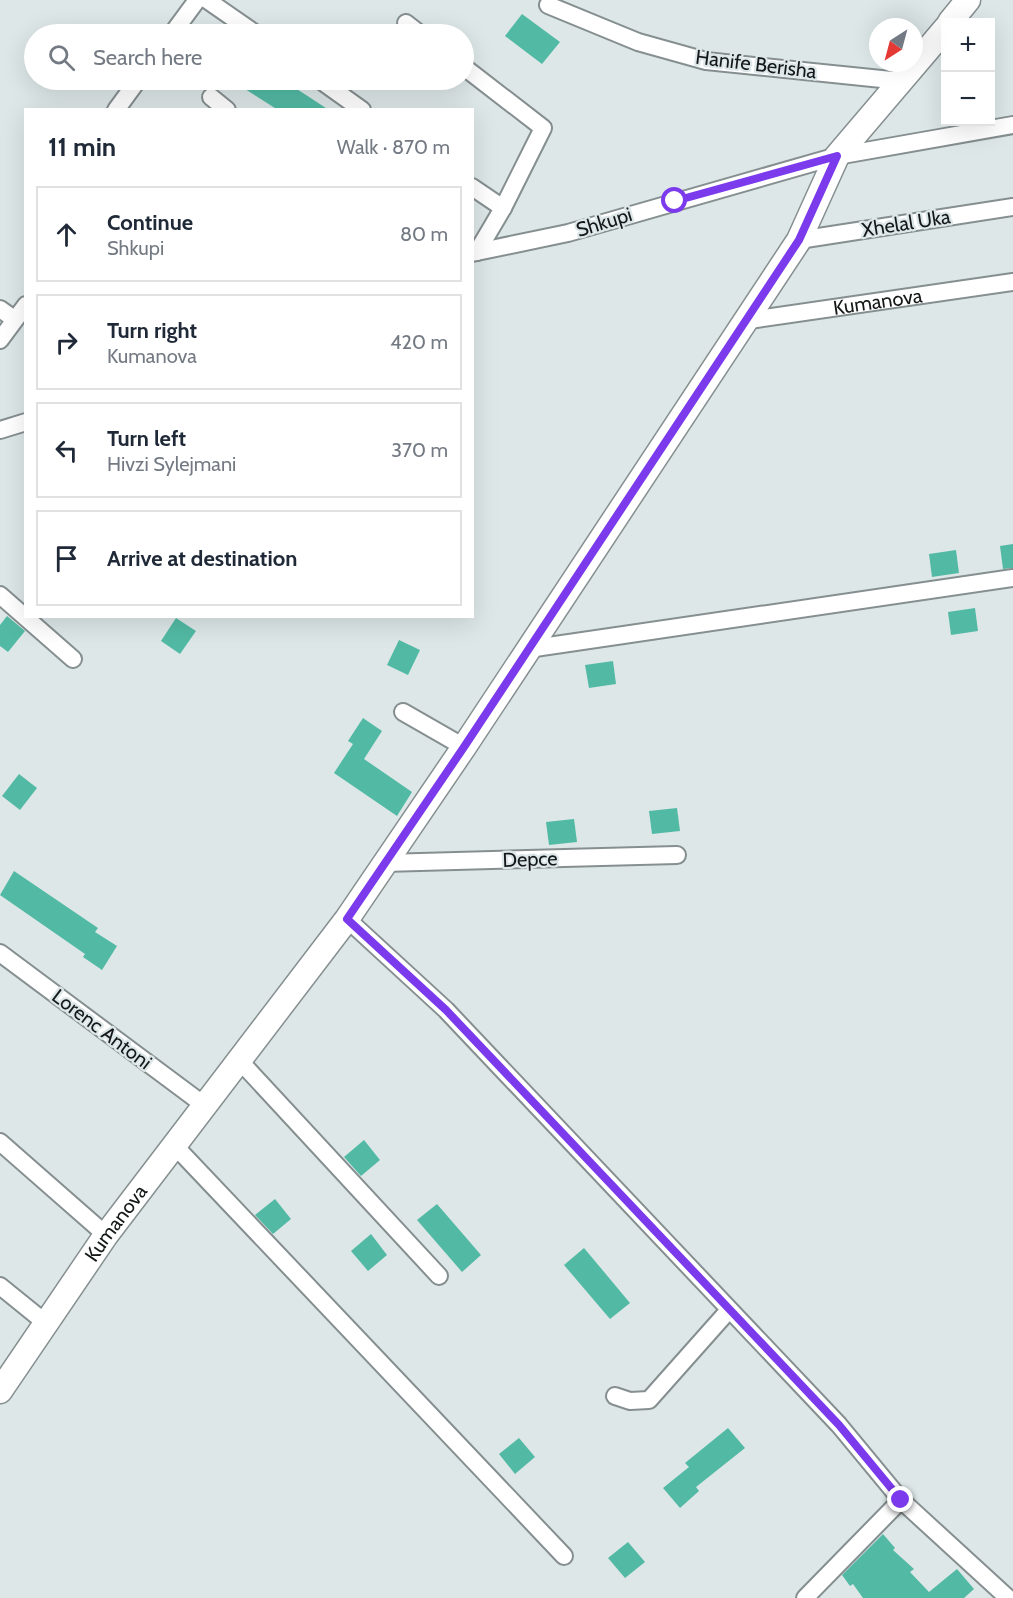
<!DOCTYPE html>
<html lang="en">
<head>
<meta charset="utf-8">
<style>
	:root { --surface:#fff; --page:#f2f2f3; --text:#1f2937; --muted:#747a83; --line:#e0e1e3 }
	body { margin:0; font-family:Cabin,sans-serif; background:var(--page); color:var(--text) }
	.controls { position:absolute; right:18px; top:18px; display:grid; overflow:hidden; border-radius:0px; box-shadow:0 6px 24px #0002 }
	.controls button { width:54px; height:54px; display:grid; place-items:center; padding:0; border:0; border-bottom:2px solid var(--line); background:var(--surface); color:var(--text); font:30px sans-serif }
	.compass { position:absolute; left:869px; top:18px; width:54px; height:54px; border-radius:50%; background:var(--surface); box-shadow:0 6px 24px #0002; rotate:216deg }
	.stop { position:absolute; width:18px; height:18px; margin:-14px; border:4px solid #7c3aed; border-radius:50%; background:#fff }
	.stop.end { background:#7c3aed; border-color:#fff; box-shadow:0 2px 6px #0008 }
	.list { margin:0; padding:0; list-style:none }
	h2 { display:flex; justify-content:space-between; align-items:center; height:78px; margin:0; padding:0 24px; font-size:26px }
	h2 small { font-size:20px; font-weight:400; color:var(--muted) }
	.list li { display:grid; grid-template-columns:39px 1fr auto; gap:18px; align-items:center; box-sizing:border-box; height:96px; margin:0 12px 12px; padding:0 12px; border:2px solid var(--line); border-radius:0px }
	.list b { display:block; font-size:22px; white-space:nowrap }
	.list p { margin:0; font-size:20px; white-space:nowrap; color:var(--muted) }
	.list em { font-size:20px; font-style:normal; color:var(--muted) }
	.icon { flex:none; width:33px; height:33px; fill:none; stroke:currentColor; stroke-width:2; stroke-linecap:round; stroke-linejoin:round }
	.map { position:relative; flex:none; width:1013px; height:1598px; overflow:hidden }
	.search { position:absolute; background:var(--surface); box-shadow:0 6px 24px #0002; left:24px; top:24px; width:450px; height:66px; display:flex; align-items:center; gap:15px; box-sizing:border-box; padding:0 21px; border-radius:33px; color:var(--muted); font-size:22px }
	.panel { position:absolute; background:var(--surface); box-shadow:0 6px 24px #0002; left:24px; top:108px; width:450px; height:510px; border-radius:0px }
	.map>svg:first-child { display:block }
</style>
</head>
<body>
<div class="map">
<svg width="1013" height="1598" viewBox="0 0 1013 1598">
	<rect width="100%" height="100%" fill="#dde7e8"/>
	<g fill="#52baa4">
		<path d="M 522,14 L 560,42 L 542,64 L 505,36 Z"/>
		<path d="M 231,80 L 283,80 L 329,110 L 278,110 Z"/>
		<path d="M 1013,544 L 1013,568 L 1003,569 L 1000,546 Z"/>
		<path d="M 956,550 L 959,573 L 932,577 L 929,554 Z"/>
		<path d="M 975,608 L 978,631 L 951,635 L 948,612 Z"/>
		<path d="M 7,616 L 25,631 L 8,652 L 0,646 L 0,625 Z"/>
		<path d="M 176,618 L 196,631 L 180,654 L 161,641 Z"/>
		<path d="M 399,640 L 420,650 L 408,675 L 387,665 Z"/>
		<path d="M 613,661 L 616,684 L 589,688 L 585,665 Z"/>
		<path d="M 363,718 L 382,731 L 364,759 L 412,792 L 397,816 L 334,773 L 353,744 L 348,741 Z"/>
		<path d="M 19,774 L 37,788 L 20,810 L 2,796 Z"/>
		<path d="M 677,808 L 680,831 L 652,834 L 649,811 Z"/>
		<path d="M 574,819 L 577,842 L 549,845 L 546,822 Z"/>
		<path d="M 14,871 L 98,928 L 95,932 L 117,946 L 102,970 L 83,957 L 85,954 L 0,895 Z"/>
		<path d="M 364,1140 L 380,1160 L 361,1176 L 344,1157 Z"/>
		<path d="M 275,1199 L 291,1219 L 273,1234 L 255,1215 Z"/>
		<path d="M 437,1204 L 481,1255 L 462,1272 L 417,1220 Z"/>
		<path d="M 371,1234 L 387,1255 L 368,1271 L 351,1251 Z"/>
		<path d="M 584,1248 L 630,1303 L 610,1319 L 564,1265 Z"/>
		<path d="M 728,1428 L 745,1448 L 696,1487 L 699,1491 L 680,1508 L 663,1488 L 689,1467 L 685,1463 Z"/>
		<path d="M 519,1438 L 535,1457 L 515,1474 L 499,1454 Z"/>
		<path d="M 883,1534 L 895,1548 L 893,1550 L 914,1569 L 910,1572 L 929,1592 L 957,1569 L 974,1589 L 964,1598 L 863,1598 L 853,1584 L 850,1586 L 842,1575 Z"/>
		<path d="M 628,1542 L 645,1562 L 625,1578 L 608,1558 Z"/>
	</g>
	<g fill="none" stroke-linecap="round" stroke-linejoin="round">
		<g stroke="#868f90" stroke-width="20">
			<g id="minor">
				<path d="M 207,0 L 256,34"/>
				<path d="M 548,5 L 638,42 L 706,61 L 901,81"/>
				<path d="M 406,23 L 420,34"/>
				<path d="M 172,34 L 197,0"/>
				<path d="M 464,67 L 543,128 L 503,208 L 477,252"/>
				<path d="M 320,80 L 362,110"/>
				<path d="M 211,97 L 227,110"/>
				<path d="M 116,110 L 138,80"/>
				<path d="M 472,187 L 503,208"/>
				<path d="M 799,240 L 1013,207"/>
				<path d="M 472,253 L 568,233 L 837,156 L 1013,125"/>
				<path d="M 0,309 L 14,319"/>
				<path id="s1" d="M 743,321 L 1013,282"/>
				<path d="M 0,340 L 26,305"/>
				<path d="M 0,430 L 26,422"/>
				<path d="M 0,595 L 73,659"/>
				<path d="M 528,649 L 1013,578"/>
				<path d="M 403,712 L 464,747"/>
				<path d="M 384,863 L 677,855"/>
				<path d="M 347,919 L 446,1010 L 839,1425 L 901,1500 L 1008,1598"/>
				<path d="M 0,953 L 204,1105"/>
				<path d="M 239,1060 L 439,1276"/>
				<path d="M 0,1142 L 106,1235"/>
				<path d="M 174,1145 L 564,1556"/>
				<path d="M 0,1286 L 47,1324"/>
				<path d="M 615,1396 L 630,1401 L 649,1400 L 729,1310"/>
				<path d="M 805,1598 L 901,1500"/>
			</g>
		</g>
		<g stroke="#868f90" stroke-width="27">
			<g id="secondary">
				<path d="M 950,22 L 968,0"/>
				<path id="s2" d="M 0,1391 L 106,1235 L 347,919 L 464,747 L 799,240 L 837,156 L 946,28"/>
			</g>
		</g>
		<use href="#minor" stroke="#fff" stroke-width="16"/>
		<use href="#secondary" stroke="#fff" stroke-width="24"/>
	</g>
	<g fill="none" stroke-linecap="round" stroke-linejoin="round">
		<path stroke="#7c3aed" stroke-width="8" d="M 675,201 L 837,156 L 799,240 L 464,747 L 347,919 L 446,1010 L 839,1425 L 901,1500"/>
	</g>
	<g text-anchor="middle" stroke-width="4.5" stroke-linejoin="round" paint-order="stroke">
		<g font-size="20" fill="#151818" stroke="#dde7e8">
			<text transform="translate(756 64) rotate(7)" y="7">Hanife Berisha</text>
			<text transform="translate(604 222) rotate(-17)" y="7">Shkupi</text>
			<text transform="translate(906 223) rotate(-9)" y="7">Xhelal Uka</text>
			<text dy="7" stroke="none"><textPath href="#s1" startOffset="136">Kumanova</textPath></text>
			<text transform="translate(530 859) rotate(-2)" y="7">Depce</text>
			<text transform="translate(102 1029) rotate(37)" y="7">Lorenc Antoni</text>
			<text dy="7" stroke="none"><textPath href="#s2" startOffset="204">Kumanova</textPath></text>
		</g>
	</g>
</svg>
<div class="controls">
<button>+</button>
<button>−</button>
</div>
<svg class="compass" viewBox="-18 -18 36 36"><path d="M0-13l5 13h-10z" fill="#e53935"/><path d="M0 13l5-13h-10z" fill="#747a83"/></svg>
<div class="stop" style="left:675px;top:201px"></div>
<div class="stop end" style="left:901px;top:1500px"></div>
<div class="search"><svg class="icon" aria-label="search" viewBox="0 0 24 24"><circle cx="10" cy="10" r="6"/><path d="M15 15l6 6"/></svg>Search here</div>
<section class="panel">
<h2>11 min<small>Walk · 870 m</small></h2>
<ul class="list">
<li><svg class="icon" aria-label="ahead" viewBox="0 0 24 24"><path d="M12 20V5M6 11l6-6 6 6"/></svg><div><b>Continue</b><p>Shkupi</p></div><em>80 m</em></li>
<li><svg class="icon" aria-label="right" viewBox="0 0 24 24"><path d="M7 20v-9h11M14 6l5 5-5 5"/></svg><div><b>Turn right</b><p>Kumanova</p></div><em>420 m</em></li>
<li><svg class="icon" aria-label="left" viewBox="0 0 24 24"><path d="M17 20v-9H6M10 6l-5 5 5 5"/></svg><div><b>Turn left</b><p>Hivzi Sylejmani</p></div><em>370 m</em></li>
<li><svg class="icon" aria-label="arrive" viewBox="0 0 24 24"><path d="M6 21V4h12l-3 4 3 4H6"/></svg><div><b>Arrive at destination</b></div></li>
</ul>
</section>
</div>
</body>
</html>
